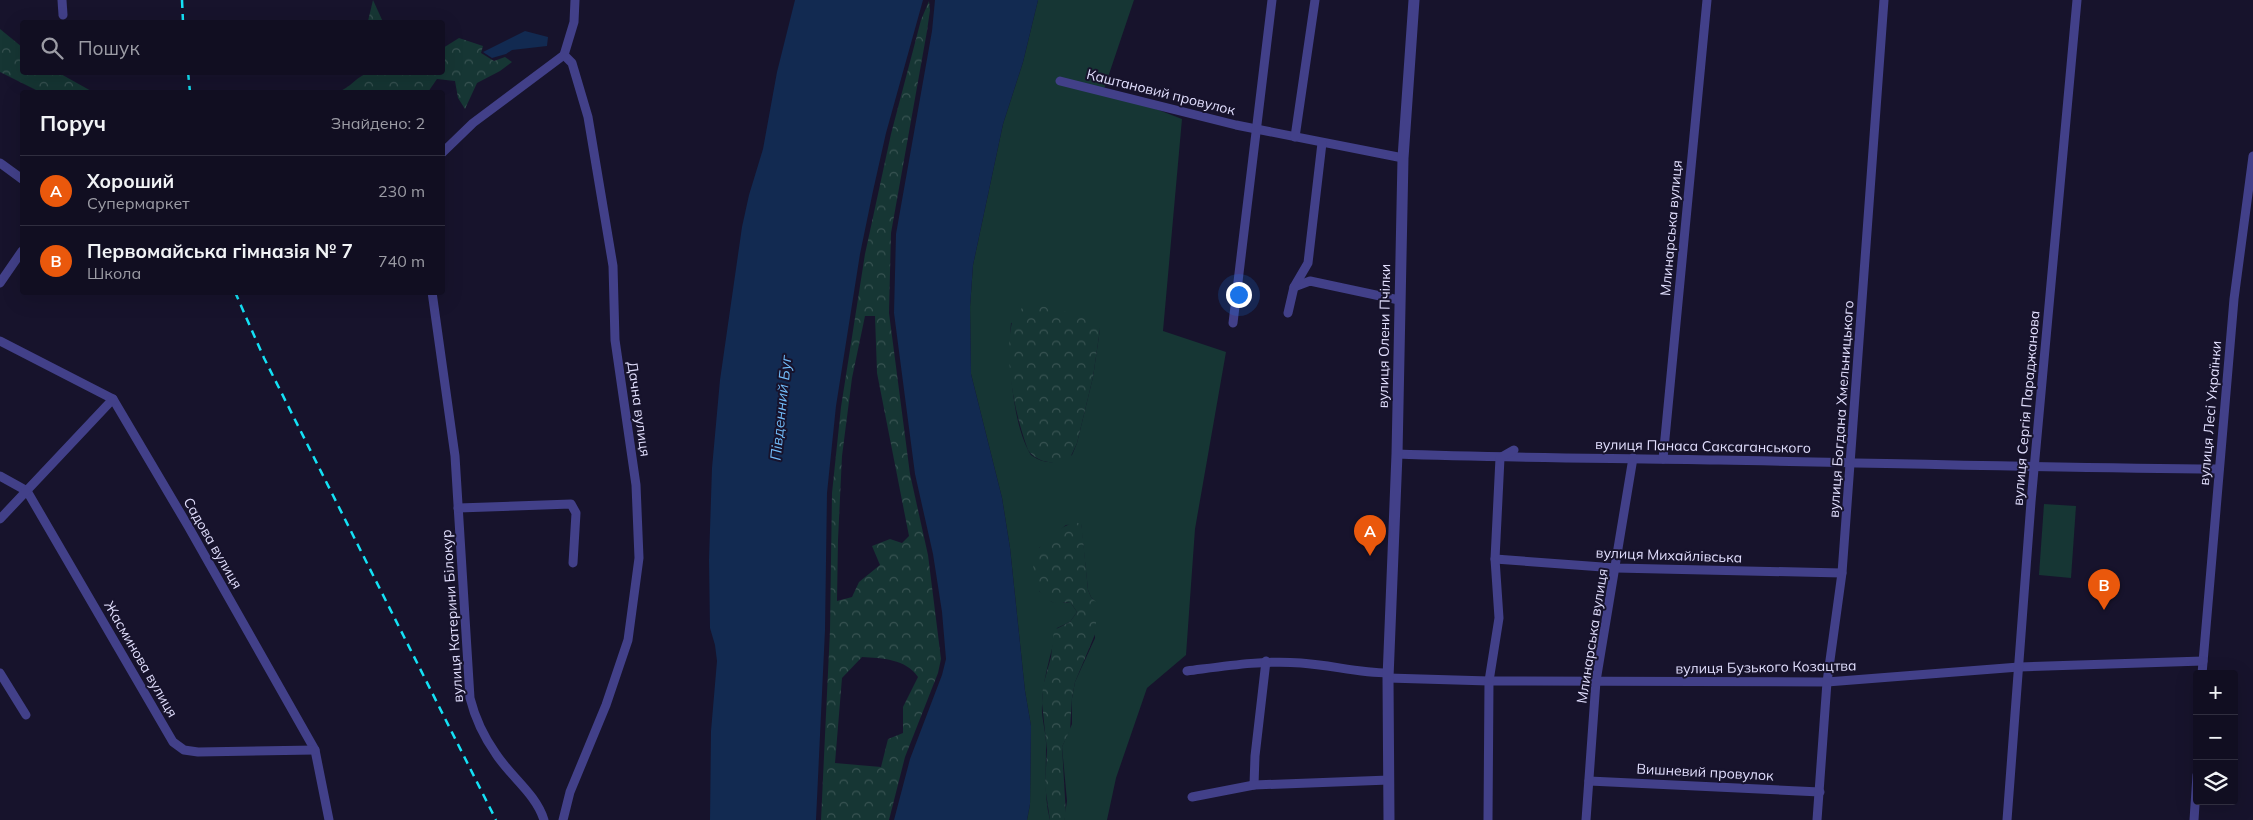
<!DOCTYPE html>
<html lang="uk">
<head>
<meta charset="utf-8">
<style>
	:root { --surface:#110e21; --page:#1a172a; --text:#f1f3f6; --muted:#9c9ca5; --line:#302e3f; --accent:#ea580c }
	body { margin:0; font-family:Mulish,sans-serif; background:var(--page); color:var(--text) }
	.controls { position:absolute; right:15px; bottom:15px; display:grid; overflow:hidden; border-radius:5px; box-shadow:0 5px 20px #0002 }
	.controls button { width:45px; height:45px; display:grid; place-items:center; padding:0; border:0; border-bottom:1px solid var(--line); background:var(--surface); color:var(--text); font:25px sans-serif }
	.you { position:absolute; left:1238px; top:294px; width:18px; height:18px; margin:-12px; border:4px solid #fff; border-radius:50%; background:#1a73e8; box-shadow:0 0 0 8px #1a73e833 }
	.badge { display:grid; place-items:center; width:32px; height:32px; border-radius:50%; background:var(--accent); color:#fff; font-size:16px; font-weight:700 }
	.pin { position:absolute; translate:-50% -41px; filter:drop-shadow(0 1px 2px #0008) }
	.pin::after { content:''; position:absolute; top:26px; width:18px; height:15px; background:inherit; clip-path:polygon(0 0,100% 0,50% 100%) }
	.list { margin:0; padding:0; list-style:none }
	h2 { display:flex; justify-content:space-between; align-items:center; height:65px; margin:0; padding:0 20px; font-size:21px }
	h2 small { font-size:16px; font-weight:400; color:var(--muted) }
	.list li { display:grid; grid-template-columns:32px 1fr auto; gap:15px; align-items:center; box-sizing:border-box; height:70px; padding:0 20px; border-top:1px solid var(--line) }
	.list b { display:block; font-size:19px; white-space:nowrap }
	.list p { margin:0; font-size:16px; white-space:nowrap; color:var(--muted) }
	.list em { font-size:16px; font-style:normal; color:var(--muted) }
	.icon { flex:none; width:28px; height:28px; fill:none; stroke:currentColor; stroke-width:2; stroke-linecap:round; stroke-linejoin:round }
	.map { position:relative; flex:none; width:2253px; height:820px; overflow:hidden }
	.search { position:absolute; background:var(--surface); box-shadow:0 5px 20px #0002; left:20px; top:20px; width:425px; height:55px; display:flex; align-items:center; gap:12px; box-sizing:border-box; padding:0 18px; border-radius:5px; color:var(--muted); font-size:19px }
	.panel { position:absolute; background:var(--surface); box-shadow:0 5px 20px #0002; left:20px; top:90px; width:425px; height:205px; border-radius:5px }
	.map>svg:first-child { display:block }
</style>
</head>
<body>
<div class="map">
<svg width="2253" height="820" viewBox="0 0 2253 820">
	<defs>
		<pattern id="forest-crowns" width="20" height="18" patternUnits="userSpaceOnUse" patternTransform="scale(1.25)"><rect width="20" height="18" fill="#163634"/><path d="M2 6a3 3 0 1 1 6 0M12 15a3 3 0 1 1 6 0" fill="none" stroke="#385352"/></pattern>
	</defs>
	<rect width="100%" height="100%" fill="#17132c"/>
	<g fill="#163634" fill-rule="evenodd">
		<path d="M 1038,0 L 1134,0 L 1104,89 L 1182,119 L 1163,331 L 1226,352 L 1195,529 L 1186,655 L 1147,688 L 1116,778 L 1107,820 L 1064,820 L 1067,801 L 1062,747 L 1072,724 L 1072,698 L 1075,682 L 1095,638 L 1094,600 L 1091,597 L 1088,590 L 1081,524 L 1066,525 L 1039,548 L 1039,591 L 1052,602 L 1071,603 L 1077,612 L 1070,622 L 1057,628 C 1051,656 1041,683 1042,712 C 1043,725 1047,737 1046,750 C 1046,774 1044,797 1050,820 L 1027,820 L 1030,804 L 1031,726 L 1025,691 L 1010,548 L 1002,498 L 971,374 L 970,307 L 973,265 L 1003,124 L 1023,62 ZM 1075,316 L 1091,319 L 1100,329 L 1093,377 L 1077,443 L 1072,455 C 1058,464 1045,465 1031,455 C 1012,425 1008,358 1011,323 Z"/>
		<path d="M 2044,504 L 2076,506 L 2071,578 L 2039,575 Z"/>
	</g>
	<g fill="url(#forest-crowns)" fill-rule="evenodd">
		<path d="M 373,0 L 383,22 L 368,21 Z"/>
		<path d="M 929,1 L 930,10 L 927,31 L 891,233 L 889,313 L 910,474 L 928,555 L 941,659 L 938,673 L 905,757 L 889,820 L 821,820 L 830,630 L 832,493 L 841,407 L 865,254 L 891,134 L 921,20 ZM 865,316 L 875,316 L 877,373 L 909,536 L 902,543 L 890,539 L 872,546 L 880,565 L 859,582 L 852,597 L 837,601 L 838,540 L 842,456 L 852,378 ZM 862,657 C 882,658 906,659 918,677 L 903,707 L 903,733 L 888,739 L 881,767 L 835,763 L 842,678 Z"/>
		<path d="M 0,29 L 22,47 L 22,72 L 59,73 L 93,92 L 40,92 L 0,72 Z"/>
		<path d="M 459,38 L 483,46 L 481,53 L 494,61 L 505,57 L 512,62 L 500,71 L 477,83 L 465,109 L 458,98 L 455,81 L 437,79 L 428,92 L 387,90 L 379,92 L 337,92 C 350,89 357,75 371,72 C 388,69 423,72 442,72 L 443,48 Z"/>
		<path d="M 1037,305 L 1091,318 L 1099,324 L 1100,329 L 1093,377 L 1077,443 L 1070,458 C 1056,466 1037,463 1028,450 C 1014,412 1002,353 1014,314 L 1025,306 Z"/>
		<path d="M 1075,522 L 1081,524 L 1082,529 L 1088,590 L 1091,597 L 1096,602 L 1096,632 L 1075,682 L 1072,698 L 1070,730 L 1062,747 L 1066,815 L 1064,820 L 1050,820 L 1045,786 L 1047,750 L 1042,703 L 1043,686 L 1051,657 L 1054,630 L 1070,622 L 1077,612 L 1071,603 C 1065,601 1058,605 1052,602 C 1033,593 1028,568 1038,550 C 1044,539 1062,526 1075,522 Z"/>
	</g>
	<g fill="#122a51">
		<path d="M 795,0 L 923,0 L 886,133 L 873,191 L 860,254 L 836,406 L 827,493 L 825,630 L 816,820 L 710,820 L 711,731 L 717,661 L 715,645 L 710,628 L 709,560 L 712,468 L 720,380 L 742,227 L 749,195 L 763,149 L 777,72 Z"/>
		<path d="M 935,0 L 1038,0 L 1023,62 L 1003,124 L 973,265 L 970,307 L 971,374 L 1002,498 L 1010,548 L 1025,691 L 1031,726 L 1030,804 L 1027,820 L 894,820 L 910,759 L 942,675 L 946,659 L 942,612 L 933,554 L 915,474 L 894,313 L 896,234 L 932,31 Z"/>
		<path d="M 525,31 L 548,37 L 547,46 L 512,50 L 506,54 L 492,58 L 483,52 Z"/>
	</g>
	<g fill="none" stroke-linecap="round" stroke-linejoin="round">
		<g stroke="#424089" stroke-width="9">
			<path d="M 62,0 L 63,15"/>
			<path d="M 564,55 L 574,22 L 575,0"/>
			<path d="M 1060,81 L 1236,125 L 1403,158"/>
			<path d="M 1295,137 L 1315,0"/>
			<path d="M 442,153 L 473,123 L 564,55"/>
			<path d="M 0,163 L 22,179"/>
			<path d="M 0,283 L 22,251"/>
			<path d="M 1294,287 L 1310,281 L 1399,300"/>
			<path d="M 432,292 L 455,456 L 470,698 C 475,718 484,737 496,754 C 511,777 536,794 544,820"/>
			<path d="M 1288,313 L 1294,287 L 1308,263 L 1322,143"/>
			<path d="M 1233,323 L 1272,0"/>
			<path d="M 0,341 L 113,399 L 188,526 L 315,750 L 329,820"/>
			<path d="M 1397,454 C 1504,458 1612,458 1719,460 C 1886,463 2052,468 2219,469"/>
			<path d="M 1663,459 L 1707,0"/>
			<path d="M 0,476 L 27,491 L 173,742 L 184,750 L 198,752 L 315,750"/>
			<path d="M 458,508 L 571,504 L 576,513 L 573,563"/>
			<path d="M 0,519 L 113,399"/>
			<path d="M 1495,559 L 1616,568 L 1842,573"/>
			<path d="M 1187,671 C 1226,666 1262,660 1301,663 C 1331,665 1359,673 1388,673"/>
			<path d="M 0,673 L 26,715"/>
			<path d="M 2202,674 L 2234,299 L 2253,156"/>
			<path d="M 1388,678 L 1489,681 L 1827,682 L 2019,667 L 2203,661"/>
			<path d="M 1589,781 L 1820,792"/>
			<path d="M 1254,785 L 1255,756 L 1266,661"/>
			<path d="M 1192,797 L 1254,785 L 1389,780"/>
			<path d="M 563,820 L 570,792 L 606,705 L 628,640 L 639,558 L 636,485 L 615,340 L 613,266 L 588,117 L 572,63 L 564,55"/>
			<path d="M 1488,820 L 1489,681 L 1499,618 L 1495,559 L 1500,458 L 1514,450"/>
			<path d="M 1586,820 L 1596,681 L 1633,458"/>
			<path d="M 1817,820 L 1827,682 L 1842,573 L 1884,0"/>
			<path d="M 2007,820 L 2031,502 L 2077,0"/>
			<path d="M 2194,820 L 2197,775"/>
		</g>
		<path stroke="#424089" stroke-width="11" d="M 1389,820 L 1388,678 L 1397,454 L 1403,158 L 1414,0"/>
		<g stroke="#14e1f5" stroke-width="2.5" stroke-dasharray="8 6" stroke-linecap="butt">
			<path d="M 182,0 L 183,22"/>
			<path d="M 188,72 L 190,92"/>
			<path d="M 235,292 L 264,358 L 496,820"/>
		</g>
	</g>
	<g text-anchor="middle" stroke-width="4" stroke-linejoin="round" paint-order="stroke">
		<g font-size="14" fill="#e2dffe" stroke="#17132c">
			<text transform="translate(1161 92) rotate(14)" y="5">Каштановий провулок</text>
			<text transform="translate(1671 228) rotate(-85)" y="5">Млинарська вулиця</text>
			<text transform="translate(1384 336) rotate(-89)" y="5">вулиця Олени Пчілки</text>
			<text transform="translate(2026 408) rotate(-85)" y="5">вулиця Сергія Параджанова</text>
			<text transform="translate(639 409) rotate(82)" y="5">Дачна вулиця</text>
			<text transform="translate(1841 409) rotate(-86)" y="5">вулиця Богдана Хмельницького</text>
			<text transform="translate(2210 413) rotate(-85)" y="5">вулиця Лесі Українки</text>
			<text transform="translate(1703 446) rotate(1)" y="5">вулиця Панаса Саксаганського</text>
			<text transform="translate(213 543) rotate(60)" y="5">Садова вулиця</text>
			<text transform="translate(1669 555) rotate(2)" y="5">вулиця Михайлівська</text>
			<text transform="translate(452 616) rotate(-94)" y="5">вулиця Катерини Білокур</text>
			<text transform="translate(1592 636) rotate(-81)" y="5">Млинарська вулиця</text>
			<text transform="translate(141 659) rotate(60)" y="5">Жасминова вулиця</text>
			<text transform="translate(1766 667) rotate(-1)" y="5">вулиця Бузького Козацтва</text>
			<text transform="translate(1705 772) rotate(3)" y="5">Вишневий провулок</text>
		</g>
		<g font-size="15" font-style="italic" fill="#72bcf9" stroke="#17132c">
			<text transform="translate(781 408) rotate(-84)" y="5">Південний Буг</text>
		</g>
	</g>
</svg>
<div class="controls">
<button>+</button>
<button>−</button>
<button><svg class="icon" aria-label="layers" viewBox="0 0 24 24"><path d="M12 4l9 5-9 5-9-5zM3 14l9 5 9-5"/></svg></button>
</div>
<div class="you"></div>
<div class="pin badge" style="left:1370px;top:556px">A</div>
<div class="pin badge" style="left:2104px;top:610px">B</div>
<div class="search"><svg class="icon" aria-label="search" viewBox="0 0 24 24"><circle cx="10" cy="10" r="6"/><path d="M15 15l6 6"/></svg>Пошук</div>
<section class="panel">
<h2>Поруч<small>Знайдено: 2</small></h2>
<ul class="list">
<li><span class="badge">A</span><div><b>Хороший</b><p>Супермаркет</p></div><em>230 m</em></li>
<li><span class="badge">B</span><div><b>Первомайська гімназія № 7</b><p>Школа</p></div><em>740 m</em></li>
</ul>
</section>
</div>
</body>
</html>
